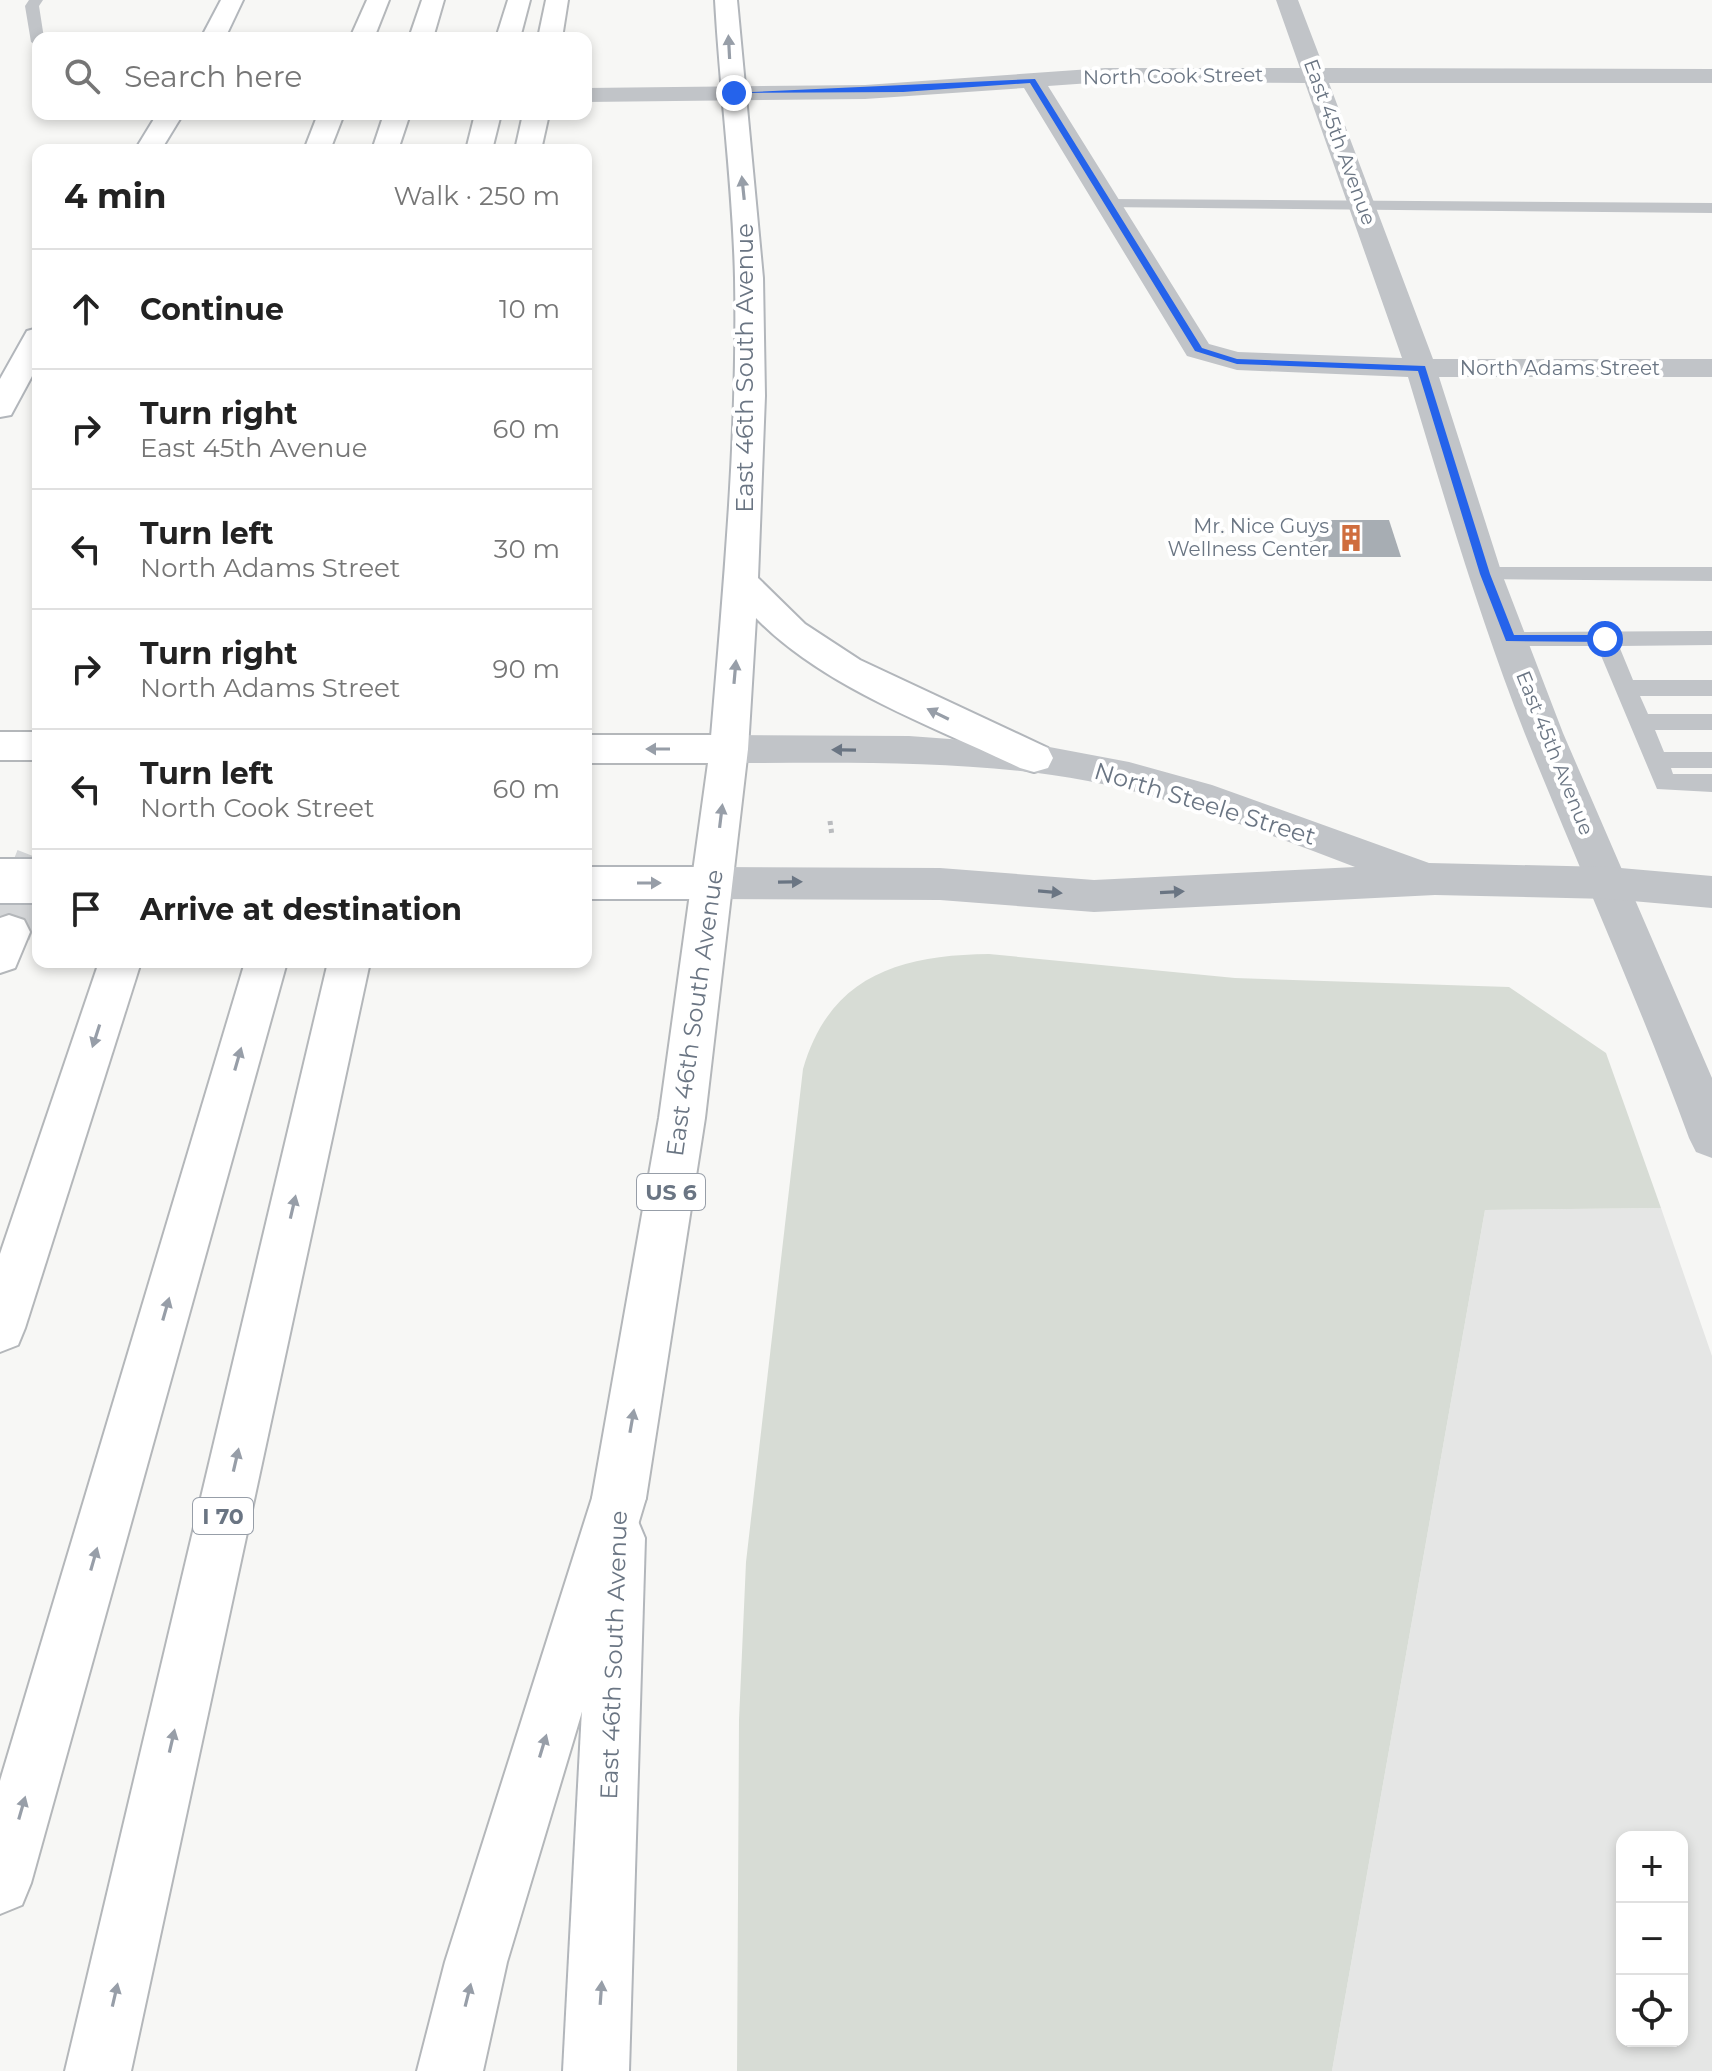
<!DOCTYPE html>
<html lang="en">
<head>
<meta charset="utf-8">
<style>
	:root { --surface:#fff; --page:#f2f2f2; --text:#222; --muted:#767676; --line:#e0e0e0 }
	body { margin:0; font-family:Montserrat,sans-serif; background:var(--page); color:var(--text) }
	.controls { position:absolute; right:24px; bottom:24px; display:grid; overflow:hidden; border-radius:16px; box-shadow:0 4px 12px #0003 }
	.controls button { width:72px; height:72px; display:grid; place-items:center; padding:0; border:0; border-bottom:2px solid var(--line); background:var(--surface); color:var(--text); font:40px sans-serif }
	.stop { position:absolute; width:24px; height:24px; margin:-18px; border:6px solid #2563eb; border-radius:50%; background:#fff }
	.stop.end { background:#2563eb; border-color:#fff; box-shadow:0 2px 8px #0008 }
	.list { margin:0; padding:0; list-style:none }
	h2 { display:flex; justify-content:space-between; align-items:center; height:104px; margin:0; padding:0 32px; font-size:34px }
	h2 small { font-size:26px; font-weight:400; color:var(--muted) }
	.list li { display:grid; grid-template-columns:52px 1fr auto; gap:24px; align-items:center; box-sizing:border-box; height:120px; padding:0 32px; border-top:2px solid var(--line) }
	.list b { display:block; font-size:30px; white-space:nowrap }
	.list p { margin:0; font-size:26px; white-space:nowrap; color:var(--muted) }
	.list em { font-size:26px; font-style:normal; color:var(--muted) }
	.icon { flex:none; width:44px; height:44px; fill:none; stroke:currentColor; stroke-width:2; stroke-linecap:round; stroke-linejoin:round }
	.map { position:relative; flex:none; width:1712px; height:2071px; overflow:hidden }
	.search { position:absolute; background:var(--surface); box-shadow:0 4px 12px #0003; left:32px; top:32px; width:560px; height:88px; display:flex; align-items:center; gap:20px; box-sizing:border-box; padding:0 28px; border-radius:16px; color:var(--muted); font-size:30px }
	.panel { position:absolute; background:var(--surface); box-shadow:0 4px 12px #0003; left:32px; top:144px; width:560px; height:824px; border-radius:16px }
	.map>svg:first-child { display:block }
</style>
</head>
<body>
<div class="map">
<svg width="1712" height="2071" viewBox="0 0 1712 2071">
	<rect width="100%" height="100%" fill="#f7f7f5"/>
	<path fill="#e5e6e5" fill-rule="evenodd" d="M 1661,1208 L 1712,1356 L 1712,2071 L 1332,2071 L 1485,1210 ZM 1622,1837 L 1682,1837 L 1682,2041 L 1622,2041 Z"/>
	<path fill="#d7dcd5" d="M 989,954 L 1235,978 L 1509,987 L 1606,1053 L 1661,1208 L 1485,1210 L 1332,2071 L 737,2071 L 739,1720 L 746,1562 L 803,1069 C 830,975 901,955 989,954 Z"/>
	<path fill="#a7adb3" d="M 1302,520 L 1389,520 L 1401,557 L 1312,557 Z"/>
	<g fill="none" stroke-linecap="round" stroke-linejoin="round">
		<path stroke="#d4d6d8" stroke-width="44" stroke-dasharray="44 22" stroke-linecap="butt" d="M 9,932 L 38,858"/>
		<g stroke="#b2b6bb" stroke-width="4">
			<g id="secondary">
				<path d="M 221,0 L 243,0 L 225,38 L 201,38 Z"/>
				<path d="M 715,0 L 737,0 L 763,278 L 765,396 L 758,578 L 805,624 L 860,660 L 1048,748 L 1053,758 L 1048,768 L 1034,772 L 1020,768 C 933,726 824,688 756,618 L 748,749 L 742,759 L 729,763 L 716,759 L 710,749 C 723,592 738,435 735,278 C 733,185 720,93 715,0 Z"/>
				<path d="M 157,114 L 183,114 L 161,150 L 135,150 Z"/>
				<path d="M 38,328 L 38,365 L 11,415 L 0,417 L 0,379 L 27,331 Z"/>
				<path d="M 586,867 L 712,867 L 726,872 L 732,883 L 726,894 L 712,899 L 586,899 Z"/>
				<path d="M 618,1511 L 637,1519 L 645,1538 L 629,2071 L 563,2071 L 591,1538 L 599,1519 Z"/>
			</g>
		</g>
		<g stroke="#b4b7ba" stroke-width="4">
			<g id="trunk">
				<rect x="0" y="732" width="38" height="28"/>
				<path d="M 586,735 L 729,735 L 742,739 L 748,749 L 705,1118 L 646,1498 L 638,1517 L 619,1525 L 600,1517 L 592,1498 L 659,1118 L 708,763 L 586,763 Z"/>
			</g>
		</g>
		<g stroke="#b4b7ba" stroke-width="4">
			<g id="motorway">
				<path d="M 367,0 L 389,0 L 374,38 L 350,38 Z"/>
				<path d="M 422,0 L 444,0 L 433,38 L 409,38 Z"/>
				<path d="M 508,0 L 530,0 L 520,38 L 496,38 Z"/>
				<path d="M 546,0 L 568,0 L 562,38 L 538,38 Z"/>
				<path d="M 318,114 L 344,114 L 330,150 L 304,150 Z"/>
				<path d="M 384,114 L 410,114 L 398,150 L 372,150 Z"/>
				<path d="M 475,114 L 501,114 L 492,150 L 466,150 Z"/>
				<path d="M 523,114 L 549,114 L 541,150 L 515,150 Z"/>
				<path d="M 9,915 L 24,920 L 30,932 L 15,968 L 0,973 L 0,918 Z"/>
				<path d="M 99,962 L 141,962 L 25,1328 L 18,1345 L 0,1352 L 0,1254 Z"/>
				<path d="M 245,962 L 287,962 L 31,1883 L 22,1905 L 0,1914 L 0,1781 Z"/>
				<path d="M 328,962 L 370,962 L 131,2071 L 65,2071 Z"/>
				<path d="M 619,1471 L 638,1479 L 646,1498 L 507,1962 L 483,2071 L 417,2071 L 445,1962 L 592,1498 L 600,1479 Z"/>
			</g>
		</g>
		<path stroke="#b9bbbe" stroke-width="5" stroke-dasharray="4 4" stroke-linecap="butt" d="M 830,821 L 832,836"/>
		<g fill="#c1c4c8" fill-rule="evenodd">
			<path d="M 29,0 L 43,0 L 39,6 L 44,38 L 38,38 L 38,46 L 31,42 L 25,6 Z"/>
			<path d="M 1109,199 L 1712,203 L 1712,213 L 1103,207 L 1103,201 Z"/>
			<path d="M 1485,567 L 1712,567 L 1712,581 L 1478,579 L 1475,574 L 1478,569 Z"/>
			<path d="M 1712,631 L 1712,645 L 1619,646 L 1633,680 L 1712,680 L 1712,696 L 1640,696 L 1648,714 L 1712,714 L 1712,730 L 1655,730 L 1664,752 L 1712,752 L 1712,768 L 1671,768 L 1673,774 L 1712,774 L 1712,792 L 1657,789 L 1597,646 L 1510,646 L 1499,639 L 1510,632 Z"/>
		</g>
		<path fill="#c1c4c8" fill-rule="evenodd" d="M 1276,0 L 1298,0 L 1324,68 L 1712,69 L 1712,83 L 1329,83 L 1433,359 L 1712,359 L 1712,377 L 1439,377 L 1502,574 L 1563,733 L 1712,1078 L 1712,1158 L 1696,1152 L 1689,1138 C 1639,1001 1579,869 1525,734 C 1479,617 1444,497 1408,377 L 1237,370 L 1187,356 L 1024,88 L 865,99 L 586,102 L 586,88 L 865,85 L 1105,68 L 1300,68 ZM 1105,82 L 1305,83 L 1402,358 L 1238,352 L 1209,344 L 1048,86 Z"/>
		<path fill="#c1c4c8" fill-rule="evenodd" d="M 729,735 L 909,736 L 1044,746 L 1129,762 L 1212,785 L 1429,863 L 1609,867 L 1712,876 L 1712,908 L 1609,899 L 1435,895 L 1094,912 L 940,900 L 712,899 L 698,894 L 692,883 L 698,872 L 712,867 L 940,868 L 1094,880 L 1355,867 C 1267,834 1180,799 1088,781 C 970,759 848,763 729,763 L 716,759 L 710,749 L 716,739 Z"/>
		<use href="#secondary" fill="#fff" fill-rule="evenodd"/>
		<use href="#trunk" fill="#fff" fill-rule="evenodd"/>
		<use href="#motorway" fill="#fff" fill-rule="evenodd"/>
		<g stroke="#b2b6bb" stroke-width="48" stroke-linecap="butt">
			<path id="secondary-bridge" d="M 0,881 L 38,881"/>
		</g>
		<use href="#secondary-bridge" stroke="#fff" stroke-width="44"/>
	</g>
	<defs><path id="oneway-solid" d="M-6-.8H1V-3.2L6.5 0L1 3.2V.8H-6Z" transform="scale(2)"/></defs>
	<g fill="#979ea8">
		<use href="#oneway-solid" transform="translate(729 47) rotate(-93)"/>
		<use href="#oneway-solid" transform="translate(743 188) rotate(-96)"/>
		<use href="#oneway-solid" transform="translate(735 672) rotate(-85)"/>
		<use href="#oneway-solid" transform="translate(938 714) rotate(-154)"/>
		<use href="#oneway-solid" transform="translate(658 749) rotate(-180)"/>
		<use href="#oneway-solid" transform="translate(721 816) rotate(-83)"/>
		<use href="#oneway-solid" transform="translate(649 883)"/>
		<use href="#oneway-solid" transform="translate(96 1036) rotate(108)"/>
		<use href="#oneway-solid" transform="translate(238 1059) rotate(-74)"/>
		<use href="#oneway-solid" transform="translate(293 1207) rotate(-77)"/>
		<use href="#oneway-solid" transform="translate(166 1309) rotate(-74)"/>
		<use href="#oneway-solid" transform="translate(632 1421) rotate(-80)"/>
		<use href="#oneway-solid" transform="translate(236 1460) rotate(-77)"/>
		<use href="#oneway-solid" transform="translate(94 1559) rotate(-74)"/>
		<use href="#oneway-solid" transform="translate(172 1741) rotate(-77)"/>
		<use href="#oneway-solid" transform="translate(543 1746) rotate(-73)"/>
		<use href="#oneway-solid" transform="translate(22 1808) rotate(-74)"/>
		<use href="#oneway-solid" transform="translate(601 1993) rotate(-86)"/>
		<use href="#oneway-solid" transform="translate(115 1995) rotate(-77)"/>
		<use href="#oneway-solid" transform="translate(468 1995) rotate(-76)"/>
	</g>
	<g fill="#6a7583">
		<use href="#oneway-solid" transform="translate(844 750) rotate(-179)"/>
		<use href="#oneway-solid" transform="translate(790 882) rotate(-1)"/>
		<use href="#oneway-solid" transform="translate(1050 892) rotate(5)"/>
		<use href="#oneway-solid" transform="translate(1172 892) rotate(-3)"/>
	</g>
	<path fill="#2563eb" d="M 1035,79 L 1202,348 L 1237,359 L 1425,366 L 1490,574 L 1514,635 L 1605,635 L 1609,642 L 1506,641 L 1480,574 L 1418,371 L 1237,364 L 1195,351 L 1030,83 L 903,92 L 730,93 Z"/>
	<defs>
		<g id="building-bare" transform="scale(2.16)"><path d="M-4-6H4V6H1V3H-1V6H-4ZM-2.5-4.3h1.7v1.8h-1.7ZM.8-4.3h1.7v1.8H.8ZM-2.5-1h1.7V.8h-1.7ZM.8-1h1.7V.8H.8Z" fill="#cf6d3e" stroke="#fff" stroke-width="2.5" paint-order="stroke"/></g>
	</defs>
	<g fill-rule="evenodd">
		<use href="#building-bare" x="1351" y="538"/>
	</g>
	<g text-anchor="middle" stroke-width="8" stroke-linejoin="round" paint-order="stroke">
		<g font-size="20" fill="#6a7583" stroke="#fff">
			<text transform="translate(1173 76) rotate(-1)" y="7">North Cook Street</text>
			<text transform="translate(1340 142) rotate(70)" y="7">East 45th Avenue</text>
			<text x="1560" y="375">North Adams Street</text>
			<text transform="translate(1555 753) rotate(68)" y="7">East 45th Avenue</text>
		</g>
		<g font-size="20" fill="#6a7583" stroke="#fff" text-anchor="end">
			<text x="1329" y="533">Mr. Nice Guys<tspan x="1329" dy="23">Wellness Center</tspan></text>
		</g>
		<g fill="#fff" stroke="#979ea8" stroke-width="2">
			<rect x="637" y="1174" width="68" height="36" rx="6"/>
			<rect x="193" y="1498" width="60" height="36" rx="6"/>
		</g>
		<g font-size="22" font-weight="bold" fill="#6a7583">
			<text x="671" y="1200">US 6</text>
			<text x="223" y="1524">I 70</text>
		</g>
		<g font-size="24" fill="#6a7583" stroke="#fff">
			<text transform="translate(745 368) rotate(-90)" y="8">East 46th South Avenue</text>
			<text transform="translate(1205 804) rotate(17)" y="8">North Steele Street</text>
			<text transform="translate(695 1013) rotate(-82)" y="8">East 46th South Avenue</text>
			<text transform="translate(614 1655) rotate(-88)" y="8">East 46th South Avenue</text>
		</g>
	</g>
</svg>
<div class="controls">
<button>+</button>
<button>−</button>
<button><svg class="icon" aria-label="locate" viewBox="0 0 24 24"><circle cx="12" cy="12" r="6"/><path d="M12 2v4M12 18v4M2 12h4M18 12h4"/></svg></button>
</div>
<div class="stop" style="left:1605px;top:639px"></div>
<div class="stop end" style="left:734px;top:93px"></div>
<div class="search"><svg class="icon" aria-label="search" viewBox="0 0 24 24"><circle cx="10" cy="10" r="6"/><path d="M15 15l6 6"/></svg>Search here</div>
<section class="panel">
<h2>4 min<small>Walk · 250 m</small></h2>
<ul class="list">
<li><svg class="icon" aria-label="ahead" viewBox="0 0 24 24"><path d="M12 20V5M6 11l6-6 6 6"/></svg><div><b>Continue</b></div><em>10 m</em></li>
<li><svg class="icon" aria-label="right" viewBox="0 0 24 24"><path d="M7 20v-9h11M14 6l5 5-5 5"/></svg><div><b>Turn right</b><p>East 45th Avenue</p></div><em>60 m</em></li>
<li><svg class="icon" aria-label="left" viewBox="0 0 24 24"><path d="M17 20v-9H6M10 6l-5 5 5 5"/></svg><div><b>Turn left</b><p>North Adams Street</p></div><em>30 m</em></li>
<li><svg class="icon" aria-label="right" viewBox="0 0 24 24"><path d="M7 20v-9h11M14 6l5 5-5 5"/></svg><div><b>Turn right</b><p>North Adams Street</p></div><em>90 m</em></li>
<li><svg class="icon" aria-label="left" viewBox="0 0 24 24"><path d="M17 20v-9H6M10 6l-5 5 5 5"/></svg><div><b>Turn left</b><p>North Cook Street</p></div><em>60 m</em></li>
<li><svg class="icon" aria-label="arrive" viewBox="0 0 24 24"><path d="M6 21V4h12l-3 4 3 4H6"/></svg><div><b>Arrive at destination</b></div></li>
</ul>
</section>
</div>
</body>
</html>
